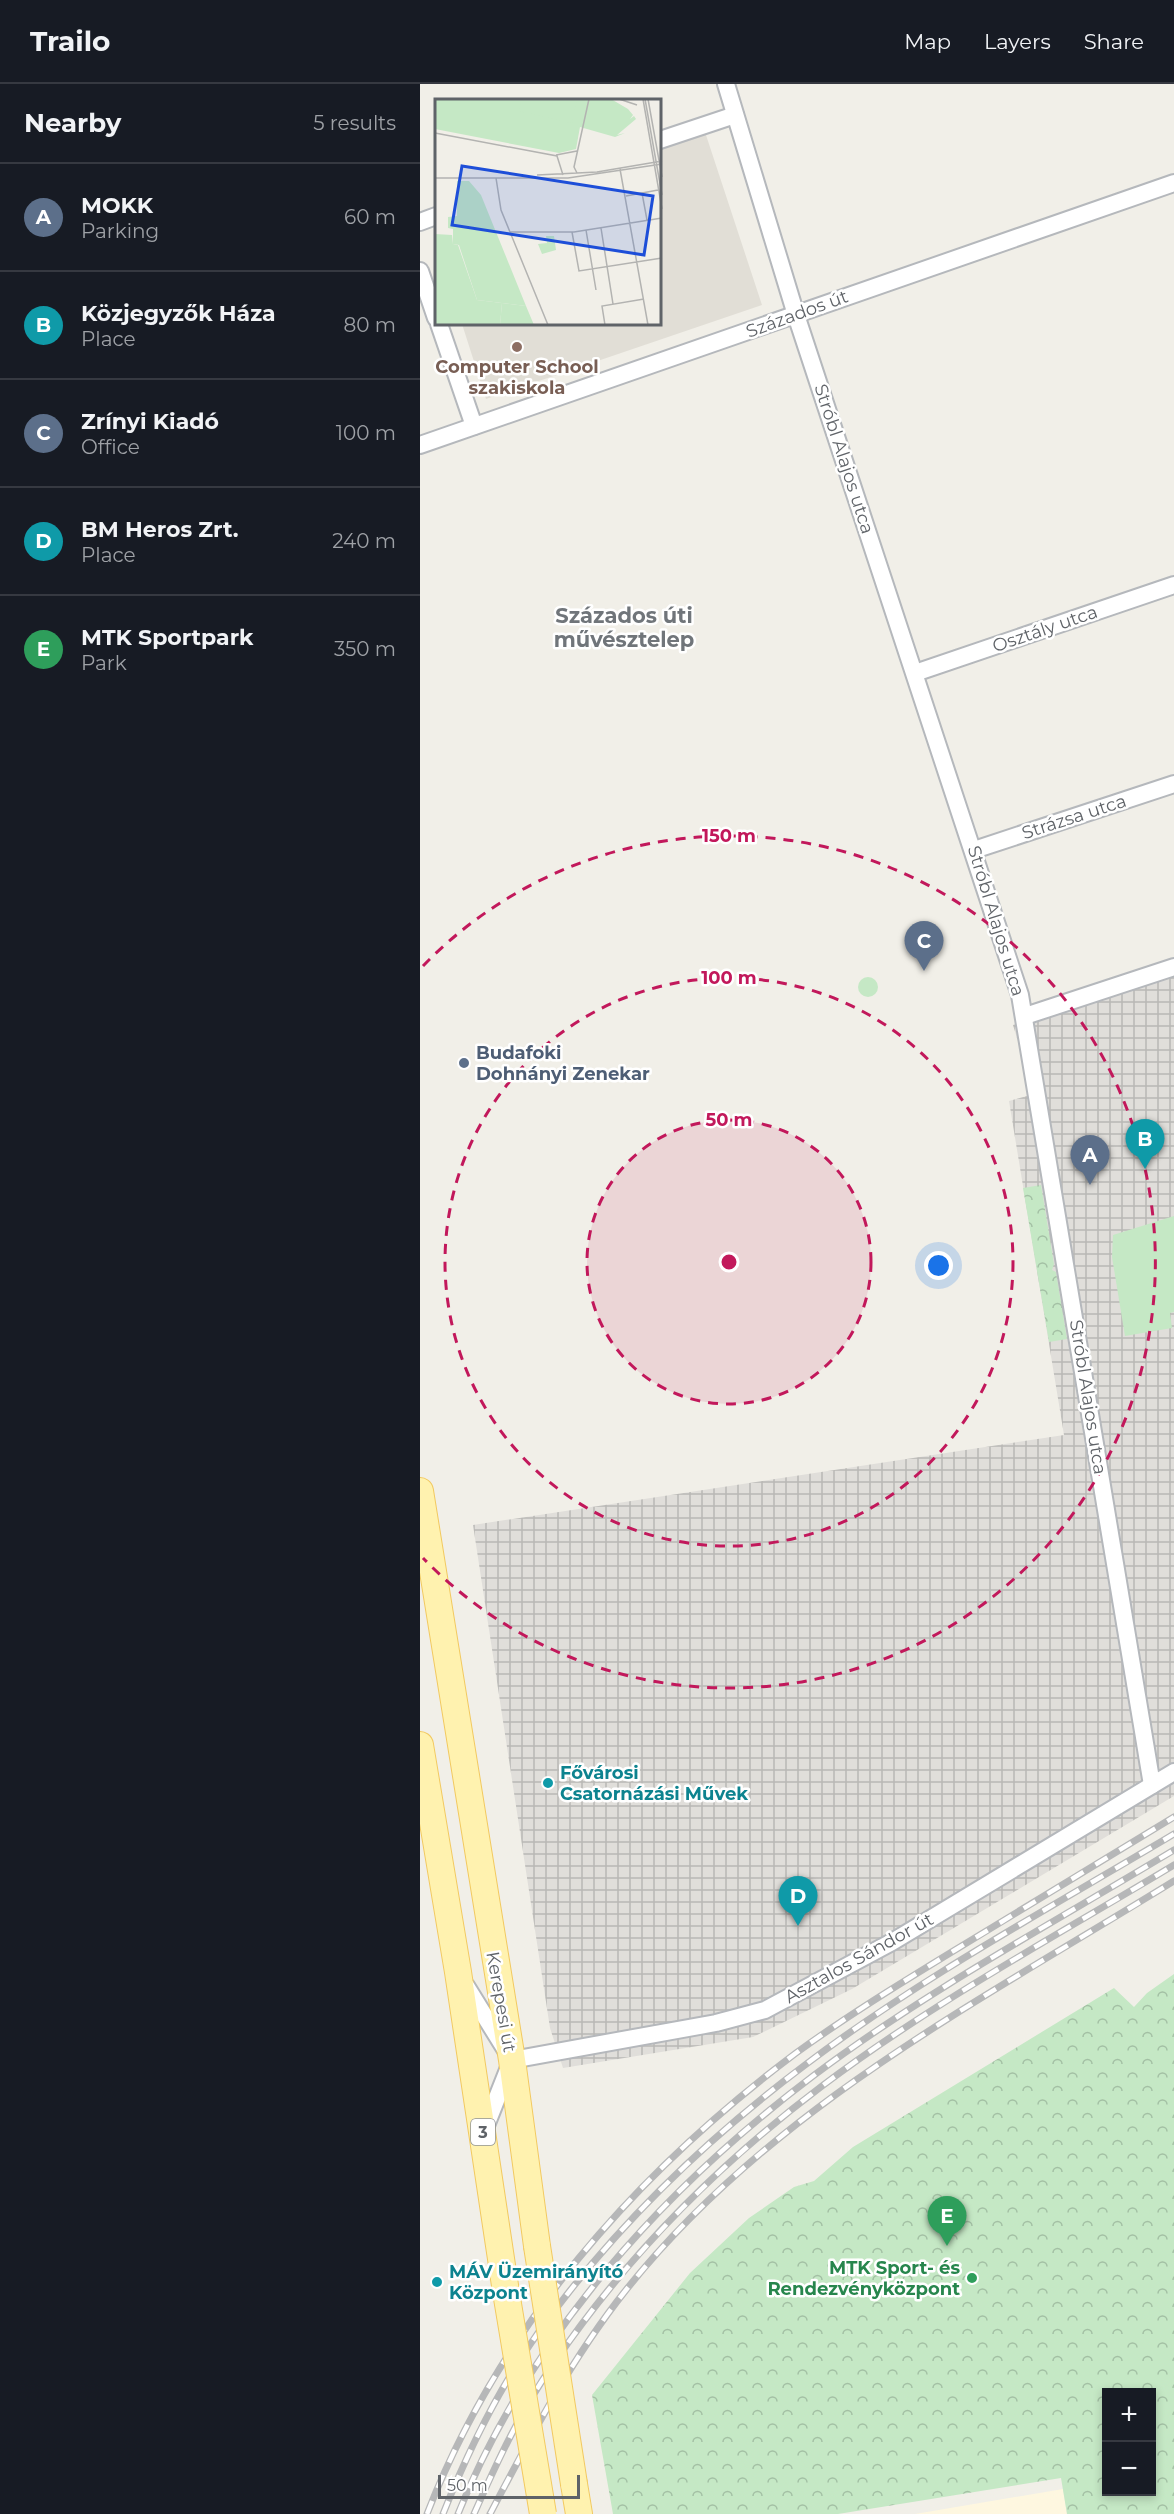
<!DOCTYPE html>
<html lang="en">
<head>
<meta charset="utf-8">
<style>
	:root { --surface:#171b24; --page:#242831; --text:#f1f3f6; --muted:#9ea1a6; --line:#363941; --accent:#7c3aed }
	body { margin:0; font-family:Montserrat,sans-serif; background:var(--page); color:var(--text) }
	.controls { position:absolute; right:18px; bottom:18px; display:grid; overflow:hidden; border-radius:0px; box-shadow:0 3px 9px #0003 }
	.controls button { width:54px; height:54px; display:grid; place-items:center; padding:0; border:0; border-bottom:2px solid var(--line); background:var(--surface); color:var(--text); font:30px sans-serif }
	.scale { position:absolute; left:18px; bottom:15px; width:142px; box-sizing:border-box; padding-left:6px; border:3px solid #5f6368; border-top:0; font-size:16px; line-height:21px; white-space:nowrap; color:#5f6368; -webkit-text-stroke:4px #fff; paint-order:stroke }
	.you { position:absolute; left:519px; top:1182px; width:21px; height:21px; margin:-15px; border:4px solid #fff; border-radius:50%; background:#1a73e8; box-shadow:0 0 0 9px #1a73e833 }
	.badge { display:grid; place-items:center; width:39px; height:39px; border-radius:50%; background:var(--accent); color:#fff; font-size:20px; font-weight:700 }
	.pin { position:absolute; translate:-50% -50px; filter:drop-shadow(0 2px 3px #0008) }
	.pin::after { content:''; position:absolute; top:32px; width:21px; height:18px; background:inherit; clip-path:polygon(0 0,100% 0,50% 100%) }
	.list { margin:0; padding:0; list-style:none }
	h2 { display:flex; justify-content:space-between; align-items:center; height:78px; margin:0; padding:0 24px; font-size:26px }
	h2 small { font-size:20px; font-weight:400; color:var(--muted) }
	.list li { display:grid; grid-template-columns:39px 1fr auto; gap:18px; align-items:center; box-sizing:border-box; height:108px; padding:0 24px; border-top:2px solid var(--line) }
	.list b { display:block; font-size:22px; white-space:nowrap }
	.list p { margin:0; font-size:20px; white-space:nowrap; color:var(--muted) }
	.list em { font-size:20px; font-style:normal; color:var(--muted) }
	.map { position:relative; flex:none; width:754px; height:2430px; overflow:hidden }
	header { display:flex; align-items:center; gap:36px; box-sizing:border-box; height:84px; padding:0 30px; background:var(--surface); border-bottom:2px solid var(--line) }
	header strong { font-size:28px }
	nav { display:flex; gap:33px; margin-inline-start:auto; font-size:21px }
	main { display:flex }
	aside { flex:1; background:var(--surface) }
	.map>svg:first-child { display:block }
</style>
</head>
<body>
<header>
<strong>Trailo</strong>
<nav><a>Map</a><a>Layers</a><a>Share</a></nav>
</header>
<main>
<aside>
<h2>Nearby<small>5 results</small></h2>
<ul class="list">
<li><span class="badge" style="background:#5c6f8a">A</span><div><b>MOKK</b><p>Parking</p></div><em>60 m</em></li>
<li><span class="badge" style="background:#0f9aa8">B</span><div><b>Közjegyzők Háza</b><p>Place</p></div><em>80 m</em></li>
<li><span class="badge" style="background:#5c6f8a">C</span><div><b>Zrínyi Kiadó</b><p>Office</p></div><em>100 m</em></li>
<li><span class="badge" style="background:#0f9aa8">D</span><div><b>BM Heros Zrt.</b><p>Place</p></div><em>240 m</em></li>
<li><span class="badge" style="background:#2e9e5b">E</span><div><b>MTK Sportpark</b><p>Park</p></div><em>350 m</em></li>
</ul>
</aside>
<div class="map">
<svg width="754" height="2430" viewBox="0 0 754 2430">
	<defs>
		<pattern id="industrial-grid" width="8" height="8" patternUnits="userSpaceOnUse" patternTransform="scale(1.5)"><rect width="8" height="8" fill="#e0deda"/><path d="M0 4h8M4 0v8" fill="none" stroke="#b9b8b5"/></pattern>
		<pattern id="park-crowns" width="20" height="18" patternUnits="userSpaceOnUse" patternTransform="scale(1.5)"><rect width="20" height="18" fill="#c5e8c5"/><path d="M2 6a3 3 0 1 1 6 0M12 15a3 3 0 1 1 6 0" fill="none" stroke="#a3c0a4"/></pattern>
	</defs>
	<rect width="100%" height="100%" fill="#f1efe8"/>
	<path fill="#fef7e0" d="M 643,2405 L 647,2430 L 495,2430 Z"/>
	<path fill="url(#industrial-grid)" d="M 754,889 L 754,1712 L 432,1905 L 333,1953 L 143,1984 L 130,1944 L 53,1441 L 644,1351 L 589,1017 L 614,1010 L 593,941 Z"/>
	<path fill="#e1ded6" d="M 285,48 L 342,221 L 66,315 L 42,240 L 240,240 L 240,63 Z"/>
	<g fill="#c5e8c5">
		<circle cx="448" cy="903" r="10"/>
		<path d="M 754,1132 L 754,1228 L 750,1229 L 752,1244 L 705,1252 L 692,1173 L 693,1151 Z"/>
	</g>
	<g fill="url(#park-crowns)" fill-rule="evenodd">
		<path d="M 621,1101 L 634,1180 L 632,1186 L 636,1188 L 647,1255 L 629,1258 L 603,1104 Z"/>
		<path d="M 754,1890 L 754,2430 L 647,2430 L 641,2394 L 418,2430 L 193,2430 L 172,2311 L 270,2189 L 329,2134 L 374,2103 L 394,2097 L 433,2063 L 694,1904 L 714,1923 L 727,1909 ZM 686,2308 L 732,2308 L 732,2408 L 686,2408 Z"/>
	</g>
	<g fill="none" stroke-linecap="round" stroke-linejoin="round">
		<g stroke="#b5b8bc" stroke-width="20">
			<g id="street">
				<path d="M 306,0 L 376,231 L 600,911 L 732,1701"/>
				<path d="M 240,56 L 315,31"/>
				<path d="M 0,138 L 16,132"/>
				<path d="M 0,187 L 16,234"/>
				<path d="M 19,240 L 54,342"/>
				<path d="M 0,361 L 754,99"/>
				<path d="M 495,589 L 754,501"/>
				<path d="M 554,766 L 754,700"/>
				<path d="M 605,932 L 754,883"/>
				<path d="M 46,1902 L 92,1976 L 65,2044"/>
				<path d="M 92,1976 L 296,1939 L 345,1926 L 472,1858 L 754,1688"/>
			</g>
		</g>
		<g stroke="#f2c960" stroke-width="28">
			<g id="primary">
				<path d="M 0,1407 L 92,1976 L 117,2162"/>
				<path d="M 0,1661 L 38,1888 L 86,2208"/>
				<path d="M 154,2400 L 159,2430"/>
			</g>
		</g>
		<use href="#street" stroke="#fff" stroke-width="16"/>
		<use href="#primary" stroke="#fff2af" stroke-width="26"/>
		<g stroke="#b6b7b8" stroke-width="7">
			<g id="rail">
				<path d="M 7,2430 C 80,2242 216,2089 376,1969 C 427,1932 481,1899 535,1866 C 608,1822 681,1777 754,1733"/>
				<path d="M 23,2430 C 48,2367 79,2304 118,2249 C 191,2147 285,2056 385,1981 C 500,1894 630,1824 754,1750"/>
				<path d="M 38,2430 C 109,2253 242,2106 393,1992 C 506,1907 633,1839 754,1766"/>
				<path d="M 54,2430 C 77,2378 101,2326 134,2279 C 206,2173 300,2079 402,2002 C 512,1919 636,1852 754,1781"/>
				<path d="M 70,2430 C 111,2352 151,2275 206,2206 C 351,2024 560,1917 754,1797"/>
			</g>
		</g>
		<use href="#rail" stroke="#fff" stroke-width="4.5" stroke-dasharray="14" stroke-linecap="butt"/>
		<g stroke="#f2c960" stroke-width="28" stroke-linecap="butt">
			<g id="primary-bridge">
				<path d="M 117,2162 L 154,2400"/>
				<path d="M 86,2208 L 123,2430"/>
			</g>
		</g>
		<use href="#primary-bridge" stroke="#fff2af" stroke-width="26"/>
	</g>
	<circle cx="309" cy="1178" r="142" fill="#c2185b" fill-opacity=".12"/>
	<g fill="none" stroke="#c2185b" stroke-width="3" stroke-dasharray="10 8">
		<circle cx="309" cy="1178" r="142"/>
		<circle cx="309" cy="1178" r="284"/>
		<path d="M3 882A426 426 0 1 1 3 1474"/>
	</g>
	<circle fill="#8d6e63" stroke="#fff" stroke-width="2" cx="97" cy="263" r="6"/>
	<circle fill="#5c6f8a" stroke="#fff" stroke-width="2" cx="44" cy="979" r="6"/>
	<g fill="#0f9aa8" stroke="#fff" stroke-width="2">
		<circle cx="128" cy="1699" r="6"/>
		<circle cx="17" cy="2198" r="6"/>
	</g>
	<circle fill="#2e9e5b" stroke="#fff" stroke-width="2" cx="552" cy="2194" r="6"/>
	<g text-anchor="middle" stroke-width="5" stroke-linejoin="round" paint-order="stroke">
		<rect fill="#fff" stroke="#8f9295" stroke-width="1.5" x="51" y="2035" width="24" height="26" rx="4.5"/>
		<g font-size="16" font-weight="bold" fill="#5f6368">
			<text x="63" y="2054">3</text>
		</g>
		<g font-size="18" fill="#5f6368" stroke="#fff">
			<text transform="translate(377 230) rotate(-20)" y="6">Százados út</text>
			<text transform="translate(424 375) rotate(72)" y="6">Stróbl Alajos utca</text>
			<text transform="translate(625 545) rotate(-19)" y="6">Osztály utca</text>
			<text transform="translate(654 733) rotate(-18)" y="6">Strázsa utca</text>
			<text transform="translate(576 837) rotate(73)" y="6">Stróbl Alajos utca</text>
			<text transform="translate(668 1313) rotate(81)" y="6">Stróbl Alajos utca</text>
			<text transform="translate(439 1874) rotate(-29)" y="6">Asztalos Sándor út</text>
			<text transform="translate(81 1918) rotate(80)" y="6">Kerepesi út</text>
		</g>
		<g font-size="18" font-weight="bold" fill="#785e54" stroke="#fff">
			<text x="97" y="289">Computer School<tspan x="97" dy="21">szakiskola</tspan></text>
		</g>
		<g font-size="18" font-weight="bold" fill="#4e5e75" stroke="#fff" text-anchor="start">
			<text x="56" y="975">Budafoki<tspan x="56" dy="21">Dohnányi Zenekar</tspan></text>
		</g>
		<g font-size="18" font-weight="bold" fill="#0d838f" stroke="#fff" text-anchor="start">
			<text x="140" y="1695">Fővárosi<tspan x="140" dy="21">Csatornázási Művek</tspan></text>
			<text x="29" y="2194">MÁV Üzemirányító<tspan x="29" dy="21">Központ</tspan></text>
		</g>
		<g font-size="18" font-weight="bold" fill="#27864d" stroke="#fff" text-anchor="end">
			<text x="540" y="2190">MTK Sport- és<tspan x="540" dy="21">Rendezvényközpont</tspan></text>
		</g>
		<g font-size="21" font-weight="bold" fill="#70757a" stroke="#fff">
			<text x="204" y="539">Százados úti<tspan x="204" dy="24">művésztelep</tspan></text>
		</g>
	</g>
	<g transform="translate(15 15)">
		<rect width="226" height="226" fill="#f1efe8"/>
		<path d="M 0,0 L 176,0 L 193,10 L 198,16 L 195,20 L 199,17 L 201,20 L 182,36 L 190,34 L 180,38 L 145,28 L 141,50 L 124,54 L 0,30 ZM 111,137 L 119,137 L 121,151 L 107,155 L 103,145 L 112,144 ZM 67,204 L 91,207 L 99,226 L 65,226 Z" fill="#c5e8c5"/>
		<path d="M 0,135 L 17,136 L 18,145 L 23,146 L 42,201 L 67,204 L 65,226 L 0,226 Z" fill="#c5e8c5"/>
		<path d="M 87,0 L 142,0 L 137,24 L 84,12 ZM 22,82 L 34,82 L 46,96 L 91,207 L 42,201 L 24,146 L 18,145 L 18,130 L 13,129 L 13,118 L 22,117 Z" fill="#c5e8c5"/>
		<path fill="none" stroke="#b3b3b1" stroke-width="1.5" d="M 184,0 L 202,6M 208,0 L 227,110M 210,0 L 227,96M 213,0 L 227,78M 0,34 L 122,57 L 128,76M 121,56 L 142,52M 185,70 L 213,226M 142,74 L 139,68 L 154,0M 102,76 L 162,73 L 227,62M 0,79 L 133,79 L 227,65M 61,79 L 66,111 L 113,226M 207,94 L 212,121M 191,97 L 223,91M 166,129 L 178,205M 151,131 L 161,191M 75,133 L 139,133 L 227,119M 137,133 L 144,172 L 227,159M 170,226 L 167,207 L 209,200"/>
		<path fill="#1d4ed8" fill-opacity="0.15" stroke="#1d4ed8" stroke-width="3" d="M 27,67 L 218,97 L 209,156 L 17,126 Z"/>
		<rect width="226" height="226" fill="none" stroke="#5f6368" stroke-width="3"/>
	</g>
	<circle cx="309" cy="1178" r="9" fill="#c2185b" stroke="#fff" stroke-width="3"/>
	<g font-size="18" text-anchor="middle" font-weight="bold" fill="#c2185b" stroke="#fff" stroke-width="5" stroke-linejoin="round" paint-order="stroke">
		<text x="309" y="758">150 m</text>
		<text x="309" y="900">100 m</text>
		<text x="309" y="1042">50 m</text>
	</g>
</svg>
<div class="controls">
<button>+</button>
<button>−</button>
</div>
<div class="scale">50 m</div>
<div class="you"></div>
<div class="pin badge" style="left:670px;top:1101px;background:#5c6f8a">A</div>
<div class="pin badge" style="left:725px;top:1085px;background:#0f9aa8">B</div>
<div class="pin badge" style="left:504px;top:887px;background:#5c6f8a">C</div>
<div class="pin badge" style="left:378px;top:1842px;background:#0f9aa8">D</div>
<div class="pin badge" style="left:527px;top:2162px;background:#2e9e5b">E</div>
</div>
</main>
</body>
</html>
